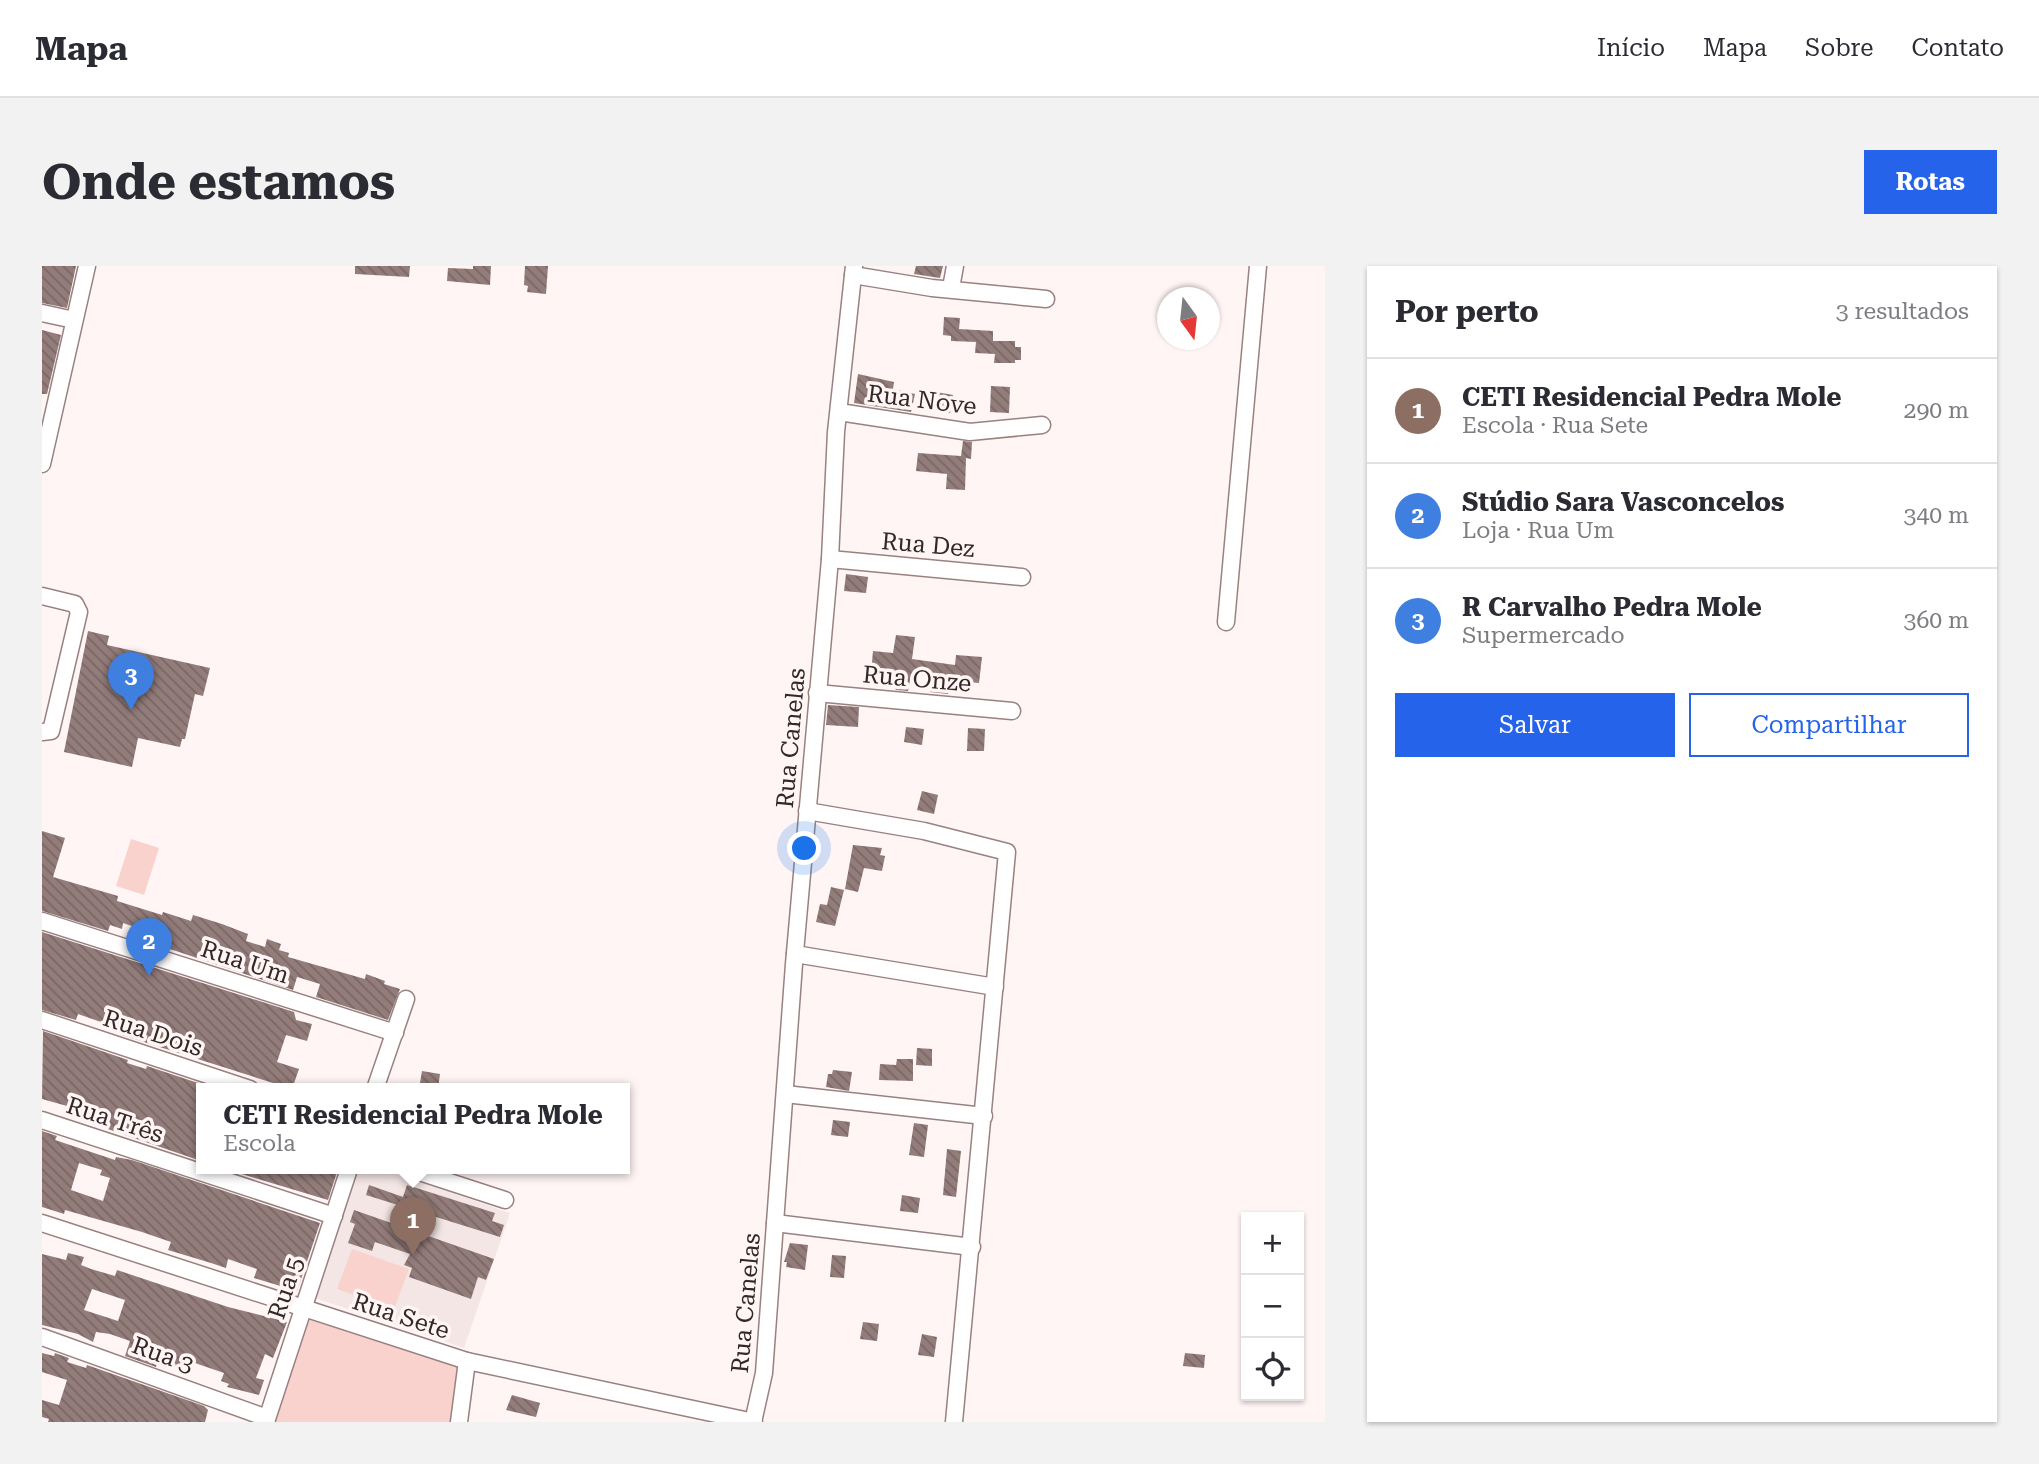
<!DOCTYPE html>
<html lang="pt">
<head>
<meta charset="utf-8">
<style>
	:root { --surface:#fff; --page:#f2f2f3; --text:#2b2b33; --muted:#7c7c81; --line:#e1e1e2; --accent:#2563eb }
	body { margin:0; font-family:"Roboto Serif",serif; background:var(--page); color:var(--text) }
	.controls { position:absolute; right:21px; bottom:21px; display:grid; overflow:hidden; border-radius:0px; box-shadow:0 2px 5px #0004 }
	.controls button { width:63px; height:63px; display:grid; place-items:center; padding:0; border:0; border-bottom:2px solid var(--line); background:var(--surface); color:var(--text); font:35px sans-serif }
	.compass { position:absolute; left:1115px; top:21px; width:63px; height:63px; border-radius:50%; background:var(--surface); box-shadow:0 2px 5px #0004; rotate:165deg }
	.you { position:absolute; left:763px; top:583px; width:24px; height:24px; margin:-18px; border:5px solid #fff; border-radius:50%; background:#1a73e8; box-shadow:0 0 0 10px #1a73e833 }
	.badge { display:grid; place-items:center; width:46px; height:46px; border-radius:50%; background:var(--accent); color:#fff; font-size:23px; font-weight:700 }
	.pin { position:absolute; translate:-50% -58px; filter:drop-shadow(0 2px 4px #0008) }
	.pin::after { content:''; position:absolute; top:37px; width:24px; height:21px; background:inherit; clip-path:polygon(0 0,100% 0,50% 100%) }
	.popup { position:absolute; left:154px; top:817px; width:434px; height:91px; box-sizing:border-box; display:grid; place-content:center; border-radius:0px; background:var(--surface); filter:drop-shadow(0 2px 5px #0005); font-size:23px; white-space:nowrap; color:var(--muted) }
	.popup b { font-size:26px; color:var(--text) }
	.popup::after { content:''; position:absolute; left:50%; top:100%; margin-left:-14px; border:14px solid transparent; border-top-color:var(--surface) }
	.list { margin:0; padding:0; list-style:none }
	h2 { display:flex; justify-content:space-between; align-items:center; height:91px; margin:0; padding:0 28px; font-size:30px }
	h2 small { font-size:23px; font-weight:400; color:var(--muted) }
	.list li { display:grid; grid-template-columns:46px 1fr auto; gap:21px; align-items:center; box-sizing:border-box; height:105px; padding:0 28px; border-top:2px solid var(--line) }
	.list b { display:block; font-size:26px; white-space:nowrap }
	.list p { margin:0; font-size:23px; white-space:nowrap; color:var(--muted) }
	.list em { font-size:23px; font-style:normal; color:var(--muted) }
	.actions { display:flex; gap:14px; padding:21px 28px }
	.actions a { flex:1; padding:16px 0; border:2px solid var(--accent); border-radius:0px; text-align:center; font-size:24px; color:var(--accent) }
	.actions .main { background:var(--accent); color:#fff }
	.icon { flex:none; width:38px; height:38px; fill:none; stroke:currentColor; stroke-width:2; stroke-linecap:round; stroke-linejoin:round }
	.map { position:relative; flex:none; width:1283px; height:1156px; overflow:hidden; border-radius:0px }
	header { display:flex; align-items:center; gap:42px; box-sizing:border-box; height:98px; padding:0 35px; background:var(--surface); border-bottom:2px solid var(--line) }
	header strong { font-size:33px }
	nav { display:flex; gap:38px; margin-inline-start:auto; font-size:24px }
	.intro { display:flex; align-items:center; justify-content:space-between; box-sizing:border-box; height:168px; padding:0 42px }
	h1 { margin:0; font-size:49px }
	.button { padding:18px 32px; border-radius:0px; background:var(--accent); color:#fff; font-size:24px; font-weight:700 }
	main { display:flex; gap:42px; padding:0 42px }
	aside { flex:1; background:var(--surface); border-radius:0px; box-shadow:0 2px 5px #0004 }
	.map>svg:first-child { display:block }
</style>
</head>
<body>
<header>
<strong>Mapa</strong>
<nav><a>Início</a><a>Mapa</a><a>Sobre</a><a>Contato</a></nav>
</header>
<div class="intro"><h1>Onde estamos</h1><a class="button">Rotas</a></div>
<main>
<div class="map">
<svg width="1283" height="1156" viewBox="0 0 1283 1156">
	<defs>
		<pattern id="building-back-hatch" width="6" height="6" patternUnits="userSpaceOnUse" patternTransform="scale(1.75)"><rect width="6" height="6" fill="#937d7b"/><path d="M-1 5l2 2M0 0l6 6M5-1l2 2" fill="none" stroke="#796665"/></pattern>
	</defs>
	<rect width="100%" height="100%" fill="#fff5f4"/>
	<path fill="#f3e6e4" d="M 317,903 L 340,903 L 468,947 L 422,1082 L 273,1032 Z"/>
	<g fill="#f9d2cd">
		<path d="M 89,573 L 117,582 L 102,629 L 74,620 Z"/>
		<path d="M 310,983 L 367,1003 L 352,1043 L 295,1023 Z"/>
		<path d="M 264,1049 L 417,1099 L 410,1156 L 228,1156 Z"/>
	</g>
	<g fill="url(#building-back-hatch)" fill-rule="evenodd">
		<path d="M 0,0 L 34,0 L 25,42 L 0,37 Z"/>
		<path d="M 313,0 L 368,0 L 367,11 L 313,8 Z"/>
		<path d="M 431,0 L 449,0 L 448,19 L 405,15 L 406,2 L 431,3 Z"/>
		<path d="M 483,0 L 506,0 L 504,28 L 485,26 L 486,20 L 482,19 Z"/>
		<path d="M 874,0 L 901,0 L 898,12 L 872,8 Z"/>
		<path d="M 902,51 L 918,52 L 917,63 L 951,65 L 951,75 L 973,75 L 973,81 L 979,81 L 979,94 L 973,94 L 973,97 L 952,97 L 953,88 L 933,87 L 934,76 L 909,75 L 909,70 L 901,69 Z"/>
		<path d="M 0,64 L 19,69 L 5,128 L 0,128 Z"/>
		<path d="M 816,108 L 852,116 L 851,123 L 873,128 L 869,146 L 812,137 Z"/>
		<path d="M 949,120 L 968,121 L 967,147 L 948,146 Z"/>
		<path d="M 894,126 L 911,129 L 908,147 L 891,144 Z"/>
		<path d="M 921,175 L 930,176 L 929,193 L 924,192 L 923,224 L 904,223 L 905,208 L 874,205 L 876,187 L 919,190 Z"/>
		<path d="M 804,308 L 826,311 L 824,327 L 802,325 Z"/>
		<path d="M 46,365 L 67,370 L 65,379 L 168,402 L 161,430 L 153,428 L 143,473 L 140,473 L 138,481 L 96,472 L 90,501 L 22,486 Z"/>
		<path d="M 854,369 L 873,371 L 870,393 L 913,399 L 914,389 L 940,391 L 937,417 L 908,414 L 906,428 L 888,426 L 890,410 L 869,408 L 866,425 L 854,424 L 852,419 L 828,417 L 831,385 L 851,387 Z"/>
		<path d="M 786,439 L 817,441 L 816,461 L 784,459 Z"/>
		<path d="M 864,461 L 882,463 L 880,479 L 862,476 Z"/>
		<path d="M 926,462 L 943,463 L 942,485 L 925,485 Z"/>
		<path d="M 880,525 L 896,529 L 892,548 L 875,544 Z"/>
		<path d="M 0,565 L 23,572 L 11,611 L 76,630 L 75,635 L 120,649 L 121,646 L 149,655 L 151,649 L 180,658 L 206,668 L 204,675 L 223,681 L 225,673 L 239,678 L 237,684 L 247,687 L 246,691 L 323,713 L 324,708 L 343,715 L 342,718 L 358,723 L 346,754 L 274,731 L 278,718 L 255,711 L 251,724 L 110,677 L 113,668 L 81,657 L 80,663 L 68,659 L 66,665 L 0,645 Z"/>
		<path d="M 811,579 L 840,582 L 838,589 L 843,590 L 840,605 L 822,602 L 816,626 L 803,623 Z"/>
		<path d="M 789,621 L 802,624 L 793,660 L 774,656 L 778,638 L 785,639 Z"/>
		<path d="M 0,666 L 252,746 L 254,754 L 270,758 L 265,775 L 244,769 L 235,796 L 257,803 L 250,823 L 80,769 L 82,764 L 36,748 L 34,754 L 0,744 Z"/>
		<path d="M 1,765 L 86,794 L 85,797 L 104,803 L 105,800 L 174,823 L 159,823 L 159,895 L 22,848 L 25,840 L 0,833 Z"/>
		<path d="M 875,782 L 890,783 L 890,800 L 874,799 Z"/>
		<path d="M 855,793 L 871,793 L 871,815 L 837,814 L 838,798 L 854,799 Z"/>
		<path d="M 791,804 L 810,806 L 807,825 L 784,821 L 786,808 L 790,808 Z"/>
		<path d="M 380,805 L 398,808 L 396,823 L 377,823 Z"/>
		<path d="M 791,854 L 808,856 L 806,871 L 789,869 Z"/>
		<path d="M 872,857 L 886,859 L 882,891 L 867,889 Z"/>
		<path d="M 0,865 L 15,870 L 13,874 L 73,894 L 74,891 L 90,894 L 278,957 L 255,1025 L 212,1012 L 215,1003 L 186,993 L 184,1002 L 169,997 L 126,984 L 129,976 L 100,966 L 23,944 L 22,948 L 0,941 ZM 37,897 L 60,904 L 58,909 L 68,912 L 61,935 L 29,924 Z"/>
		<path d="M 905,883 L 919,885 L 914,931 L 901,929 Z"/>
		<path d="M 183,903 L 296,903 L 286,934 Z"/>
		<path d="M 327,919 L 361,931 L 365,919 L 453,947 L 450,955 L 462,959 L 458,971 L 324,929 Z"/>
		<path d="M 860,929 L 878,932 L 876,947 L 858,945 Z"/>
		<path d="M 312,944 L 452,993 L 444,1014 L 436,1011 L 429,1033 L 367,1011 L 370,1002 L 362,999 L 368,988 L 333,976 L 330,985 L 306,977 L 313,958 L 308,956 Z"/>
		<path d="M 748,977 L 766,979 L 763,1004 L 744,1001 L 745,996 L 742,996 Z"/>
		<path d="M 26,987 L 42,991 L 39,999 L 49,1003 L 73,1010 L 75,1004 L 186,1041 L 245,1056 L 231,1092 L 223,1088 L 214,1112 L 222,1114 L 217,1129 L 185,1121 L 187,1118 L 179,1115 L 182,1107 L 150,1096 L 147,1105 L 116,1094 L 114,1101 L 83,1090 L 88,1075 L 68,1068 L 54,1066 L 51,1076 L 36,1068 L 0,1059 L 0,988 L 24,994 ZM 50,1023 L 83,1034 L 76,1055 L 42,1044 Z"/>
		<path d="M 790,989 L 804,990 L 802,1012 L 788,1011 Z"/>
		<path d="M 821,1056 L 837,1058 L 835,1075 L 818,1073 Z"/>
		<path d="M 880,1068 L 895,1071 L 892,1091 L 876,1089 Z"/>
		<path d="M 0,1087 L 12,1090 L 13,1087 L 27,1092 L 25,1096 L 44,1102 L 45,1099 L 162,1140 L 166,1144 L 163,1156 L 6,1156 L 7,1153 L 0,1151 L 0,1134 L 17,1139 L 25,1114 L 0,1106 Z"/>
		<path d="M 1143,1087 L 1163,1089 L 1162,1102 L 1141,1100 Z"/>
		<path d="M 470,1129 L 498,1137 L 494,1151 L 464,1144 Z"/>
	</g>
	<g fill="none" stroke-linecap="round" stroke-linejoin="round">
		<g stroke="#988280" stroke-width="19">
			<g id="minor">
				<path d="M 811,9 L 890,22 L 1004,33"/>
				<path d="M 909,22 L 913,0"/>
				<path d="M 0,47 L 32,54"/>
				<path d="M 797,146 L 928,166 L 1000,159"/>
				<path d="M 0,198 L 45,0"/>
				<path d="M 788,293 L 980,311"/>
				<path d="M 0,330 L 33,338 L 37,346 L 9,465 L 0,466"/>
				<path d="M 1184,356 L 1216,0"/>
				<path d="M 775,427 L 970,445"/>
				<path d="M 765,545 L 882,565 L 965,586 L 912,1156"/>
				<path d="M 0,655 L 353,767"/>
				<path d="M 753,688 L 953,721"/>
				<path d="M 0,754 L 208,823"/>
				<path d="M 333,823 L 364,733"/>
				<path d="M 743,828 L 942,850"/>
				<path d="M 0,854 L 292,950"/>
				<path d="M 368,903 L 463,934"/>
				<path d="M 0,957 L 425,1095 L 712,1156"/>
				<path d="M 733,957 L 930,981"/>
				<path d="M 0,1071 L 225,1152"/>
				<path d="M 224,1156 L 307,903"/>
				<path d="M 417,1156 L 425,1095"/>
				<path d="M 711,1156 L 722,1107 L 752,698 L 788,293 L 794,166 L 812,0"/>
			</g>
		</g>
		<use href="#minor" stroke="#fff" stroke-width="16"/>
	</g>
	<g text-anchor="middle" stroke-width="7" stroke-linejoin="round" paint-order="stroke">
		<g font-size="24" fill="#312827" stroke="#fff5f4">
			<text transform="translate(880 134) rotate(7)" y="8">Rua Nove</text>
			<text transform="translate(886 279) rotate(5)" y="8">Rua Dez</text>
			<text transform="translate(875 413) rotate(5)" y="8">Rua Onze</text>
			<text transform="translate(749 472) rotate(-85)" y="8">Rua Canelas</text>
			<text transform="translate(203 696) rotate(18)" y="8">Rua Um</text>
			<text transform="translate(111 767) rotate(18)" y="8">Rua Dois</text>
			<text transform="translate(73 854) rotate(18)" y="8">Rua Três</text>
			<text transform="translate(244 1022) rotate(-71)" y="8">Rua 5</text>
			<text transform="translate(704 1037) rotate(-85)" y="8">Rua Canelas</text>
			<text transform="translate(359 1050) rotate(18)" y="8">Rua Sete</text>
			<text transform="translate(121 1089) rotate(20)" y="8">Rua 3</text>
		</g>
	</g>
</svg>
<div class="controls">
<button>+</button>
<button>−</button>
<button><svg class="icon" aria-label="locate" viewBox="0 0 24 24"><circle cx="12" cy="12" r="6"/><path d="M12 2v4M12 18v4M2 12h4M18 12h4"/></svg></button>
</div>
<svg class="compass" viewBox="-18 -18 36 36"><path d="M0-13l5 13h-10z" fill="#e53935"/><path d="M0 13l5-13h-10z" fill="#7c7c81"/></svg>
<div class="you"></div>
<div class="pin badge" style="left:371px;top:989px;background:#8d6e63">1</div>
<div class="popup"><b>CETI Residencial Pedra Mole</b>Escola</div>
<div class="pin badge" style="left:107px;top:710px;background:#3f7fe0">2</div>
<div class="pin badge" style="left:89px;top:444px;background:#3f7fe0">3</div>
</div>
<aside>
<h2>Por perto<small>3 resultados</small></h2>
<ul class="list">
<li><span class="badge" style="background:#8d6e63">1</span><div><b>CETI Residencial Pedra Mole</b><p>Escola · Rua Sete</p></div><em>290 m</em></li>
<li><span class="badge" style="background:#3f7fe0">2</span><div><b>Stúdio Sara Vasconcelos</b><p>Loja · Rua Um</p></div><em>340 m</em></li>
<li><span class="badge" style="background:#3f7fe0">3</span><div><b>R Carvalho Pedra Mole</b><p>Supermercado</p></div><em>360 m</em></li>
</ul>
<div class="actions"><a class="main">Salvar</a><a>Compartilhar</a></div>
</aside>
</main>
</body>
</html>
